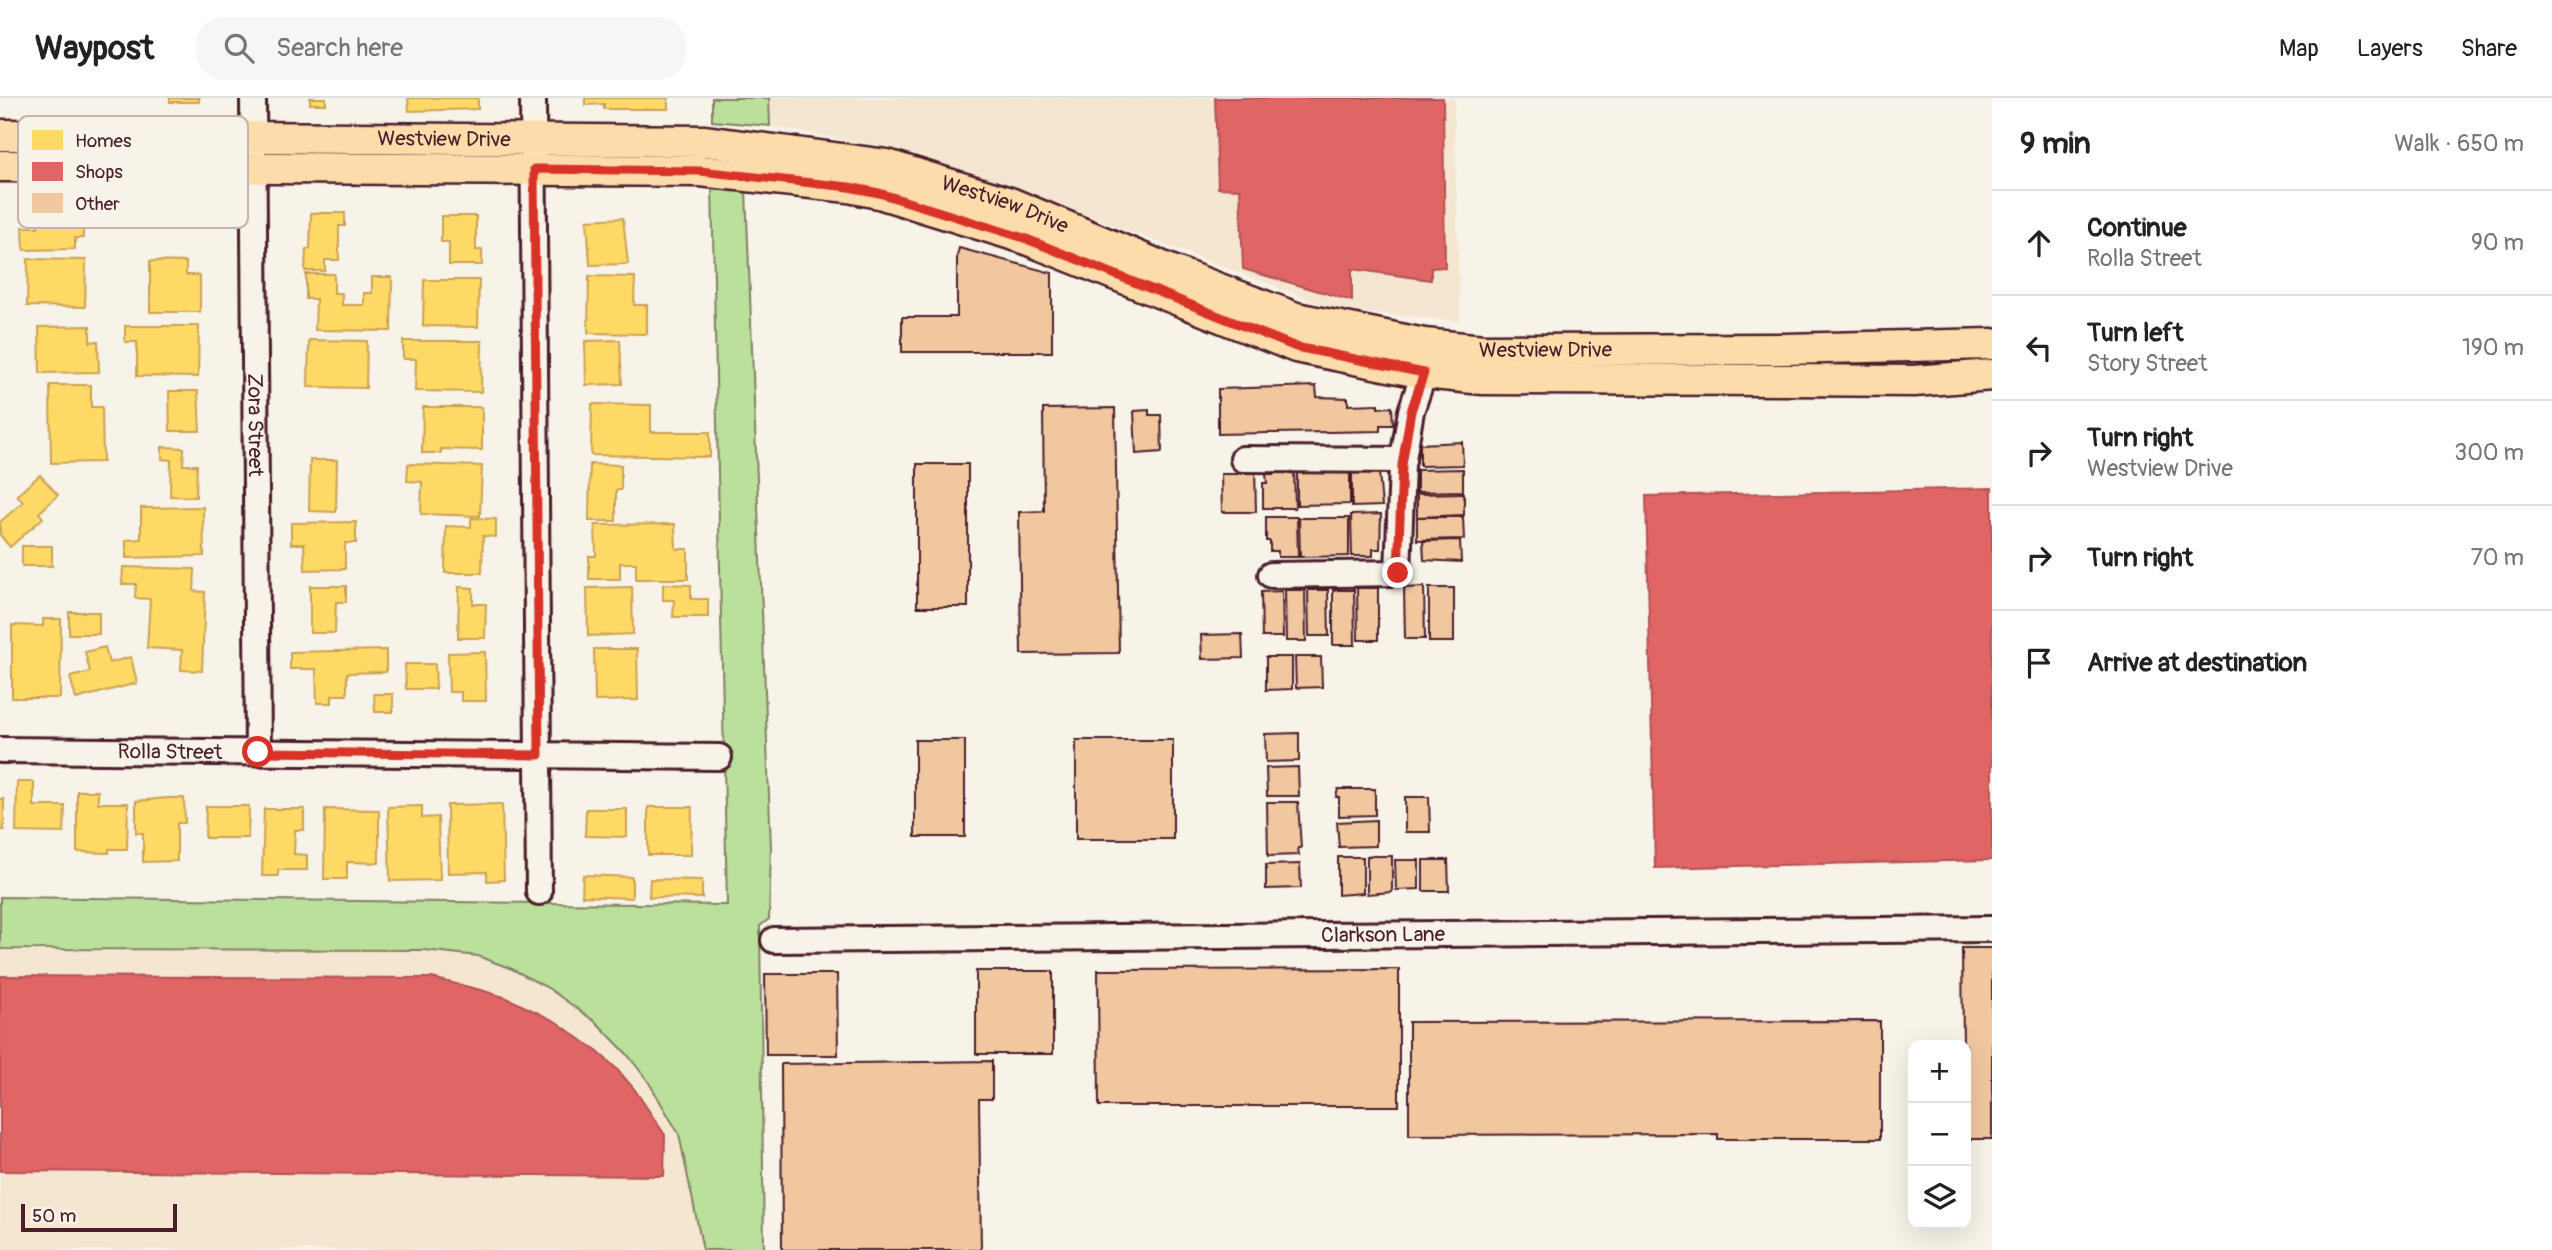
<!DOCTYPE html>
<html lang="en">
<head>
<meta charset="utf-8">
<style>
	:root { --surface:#fff; --page:#f6f6f6; --text:#222; --muted:#767676; --line:#e0e0e0 }
	body { margin:0; font-family:Pangolin,sans-serif; background:var(--page); color:var(--text) }
	.controls { position:absolute; right:21px; bottom:21px; display:grid; overflow:hidden; border-radius:14px; box-shadow:0 7px 28px #0002 }
	.controls button { width:63px; height:63px; display:grid; place-items:center; padding:0; border:0; border-bottom:2px solid var(--line); background:var(--surface); color:var(--text); font:35px sans-serif }
	.scale { position:absolute; left:21px; bottom:18px; width:156px; box-sizing:border-box; padding-left:7px; border:4px solid #4a1f2b; border-top:0; font-size:19px; line-height:24px; white-space:nowrap; color:#4a1f2b; -webkit-text-stroke:5px #f7f3e8; paint-order:stroke }
	.stop { position:absolute; width:21px; height:21px; margin:-16px; border:5px solid #d93025; border-radius:50%; background:#fff }
	.stop.end { background:#d93025; border-color:#fff; box-shadow:0 2px 7px #0008 }
	.list { margin:0; padding:0; list-style:none }
	h2 { display:flex; justify-content:space-between; align-items:center; height:91px; margin:0; padding:0 28px; font-size:30px }
	h2 small { font-size:23px; font-weight:400; color:var(--muted) }
	.list li { display:grid; grid-template-columns:46px 1fr auto; gap:21px; align-items:center; box-sizing:border-box; height:105px; padding:0 28px; border-top:2px solid var(--line) }
	.list b { display:block; font-size:26px; white-space:nowrap }
	.list p { margin:0; font-size:23px; white-space:nowrap; color:var(--muted) }
	.list em { font-size:23px; font-style:normal; color:var(--muted) }
	.icon { flex:none; width:38px; height:38px; fill:none; stroke:currentColor; stroke-width:2; stroke-linecap:round; stroke-linejoin:round }
	.map { position:relative; flex:none; width:1992px; height:1152px; overflow:hidden }
	header { display:flex; align-items:center; gap:42px; box-sizing:border-box; height:98px; padding:0 35px; background:var(--surface); border-bottom:2px solid var(--line) }
	header strong { font-size:33px }
	nav { display:flex; gap:38px; margin-inline-start:auto; font-size:24px }
	.search { width:490px; height:63px; background:var(--page); display:flex; align-items:center; gap:18px; box-sizing:border-box; padding:0 24px; border-radius:28px; color:var(--muted); font-size:26px }
	main { display:flex }
	aside { flex:1; background:var(--surface) }
	.map>svg:first-child { display:block }
</style>
</head>
<body>
<header>
<strong>Waypost</strong>
<div class="search"><svg class="icon" aria-label="search" viewBox="0 0 24 24"><circle cx="10" cy="10" r="6"/><path d="M15 15l6 6"/></svg>Search here</div>
<nav><a>Map</a><a>Layers</a><a>Share</a></nav>
</header>
<main>
<div class="map">
<svg width="1992" height="1152" viewBox="0 0 1992 1152">
	<rect width="100%" height="100%" fill="#f7f3e8"/>
	<filter id="ink" filterUnits="userSpaceOnUse"><feTurbulence type="fractalNoise" baseFrequency=".0143" numOctaves="2"/><feDisplacementMap in="SourceGraphic" scale="14" xChannelSelector="R" yChannelSelector="G"/><feConvolveMatrix kernelMatrix="1 2 1 2 8 2 1 2 1" color-interpolation-filters="sRGB"/></filter>
	<g filter="url(#ink)">
		<g fill="#f5e6d2">
			<path d="M 769,0 L 1454,0 L 1460,223 L 1337,212 L 1021,92 L 898,52 L 770,28 Z"/>
			<path d="M 0,851 L 425,852 L 478,858 L 512,871 L 548,890 L 597,925 L 626,955 L 648,983 L 679,1036 L 703,1152 L 0,1152 Z"/>
		</g>
		<g fill="#bae09c" stroke="#828064" stroke-width="2">
			<path d="M 712,0 L 769,0 L 770,28 L 712,23 Z"/>
			<path d="M 712,88 L 746,92 L 771,750 L 769,821 L 760,828 L 764,1152 L 703,1152 L 679,1036 L 648,983 L 626,955 L 597,925 L 548,890 L 512,871 L 478,858 L 424,852 L 0,851 L 0,799 L 727,807 Z"/>
		</g>
		<g fill="#ffd966" stroke="#c9a154" stroke-width="2">
			<rect x="170" y="0" width="29" height="4"/>
			<rect x="310" y="0" width="16" height="6"/>
			<path d="M 408,0 L 478,0 L 478,11 L 409,13 Z"/>
			<path d="M 585,0 L 668,0 L 668,11 L 604,11 L 604,6 L 585,7 Z"/>
			<path d="M 82,99 L 83,140 L 75,140 L 75,151 L 24,152 L 23,129 L 38,129 L 37,100 Z"/>
			<path d="M 311,115 L 345,115 L 345,128 L 339,128 L 339,162 L 325,162 L 325,173 L 305,173 L 306,151 L 310,151 Z"/>
			<path d="M 441,118 L 476,118 L 476,152 L 482,152 L 482,167 L 449,167 L 449,144 L 441,144 Z"/>
			<path d="M 623,120 L 628,166 L 590,167 L 587,122 Z"/>
			<path d="M 28,161 L 86,162 L 85,209 L 27,208 Z"/>
			<path d="M 150,163 L 186,164 L 186,177 L 200,177 L 200,214 L 150,214 Z"/>
			<path d="M 306,176 L 334,176 L 334,195 L 342,195 L 342,207 L 364,207 L 364,195 L 372,195 L 372,179 L 392,179 L 391,233 L 315,232 L 316,201 L 306,201 Z"/>
			<path d="M 589,178 L 635,179 L 634,207 L 647,207 L 647,236 L 588,235 Z"/>
			<path d="M 424,182 L 479,182 L 478,229 L 423,228 Z"/>
			<path d="M 90,228 L 90,244 L 98,243 L 99,274 L 40,275 L 39,229 Z"/>
			<path d="M 125,228 L 199,228 L 198,279 L 137,278 L 137,244 L 125,244 Z"/>
			<path d="M 309,242 L 367,243 L 366,290 L 308,289 Z"/>
			<path d="M 620,242 L 622,286 L 586,287 L 585,243 Z"/>
			<path d="M 403,243 L 482,243 L 481,294 L 415,293 L 416,261 L 403,261 Z"/>
			<path d="M 50,287 L 91,287 L 91,309 L 102,309 L 103,364 L 51,365 Z"/>
			<path d="M 169,293 L 198,293 L 200,333 L 170,333 Z"/>
			<path d="M 592,306 L 651,307 L 651,334 L 710,334 L 710,359 L 591,357 Z"/>
			<path d="M 423,309 L 482,309 L 482,352 L 441,351 L 441,355 L 422,355 Z"/>
			<path d="M 162,349 L 184,350 L 183,367 L 197,367 L 196,399 L 170,398 L 171,362 L 162,361 Z"/>
			<path d="M 310,362 L 337,362 L 336,414 L 309,413 Z"/>
			<path d="M 408,366 L 482,368 L 480,418 L 421,416 L 422,384 L 407,383 Z"/>
			<path d="M 590,366 L 621,367 L 621,392 L 616,392 L 616,423 L 589,423 Z"/>
			<path d="M 40,377 L 58,397 L 39,415 L 43,420 L 10,449 L 0,437 L 0,424 L 23,404 L 17,397 Z"/>
			<path d="M 203,409 L 204,458 L 126,460 L 126,442 L 141,441 L 141,410 Z"/>
			<path d="M 471,420 L 496,421 L 496,439 L 483,438 L 482,475 L 445,475 L 446,428 L 471,429 Z"/>
			<path d="M 356,424 L 356,445 L 345,445 L 345,471 L 305,472 L 304,446 L 291,446 L 291,425 Z"/>
			<path d="M 675,426 L 676,451 L 688,451 L 688,481 L 636,481 L 636,465 L 620,465 L 620,481 L 589,481 L 589,458 L 596,458 L 595,427 Z"/>
			<rect x="22" y="448" width="30" height="20"/>
			<path d="M 123,469 L 195,471 L 194,493 L 205,494 L 202,573 L 181,572 L 182,552 L 147,550 L 150,501 L 135,500 L 136,486 L 122,486 Z"/>
			<path d="M 663,486 L 691,487 L 691,501 L 708,501 L 708,519 L 673,519 L 674,502 L 663,502 Z"/>
			<path d="M 310,488 L 346,488 L 346,504 L 336,504 L 335,535 L 310,535 Z"/>
			<path d="M 459,489 L 473,490 L 473,506 L 486,506 L 485,540 L 458,540 Z"/>
			<path d="M 632,489 L 633,536 L 588,538 L 587,490 Z"/>
			<rect x="69" y="514" width="30" height="22"/>
			<path d="M 43,521 L 61,521 L 60,600 L 12,600 L 12,527 L 43,528 Z"/>
			<path d="M 105,549 L 109,565 L 131,559 L 137,585 L 76,601 L 70,579 L 90,574 L 85,554 Z"/>
			<path d="M 594,551 L 637,551 L 638,602 L 595,603 Z"/>
			<path d="M 386,552 L 386,574 L 347,575 L 347,597 L 332,597 L 332,605 L 317,605 L 316,571 L 290,571 L 290,554 Z"/>
			<path d="M 485,554 L 486,603 L 461,603 L 461,594 L 449,594 L 448,555 Z"/>
			<path d="M 405,566 L 435,566 L 436,591 L 406,591 Z"/>
			<path d="M 374,596 L 393,596 L 393,614 L 375,614 Z"/>
			<path d="M 17,684 L 34,684 L 34,708 L 65,708 L 64,735 L 16,734 Z"/>
			<path d="M 77,693 L 98,693 L 98,705 L 128,705 L 127,751 L 109,751 L 109,755 L 77,754 Z"/>
			<path d="M 168,700 L 184,700 L 185,725 L 177,725 L 177,763 L 143,764 L 143,735 L 136,735 L 136,703 Z"/>
			<rect x="0" y="701" width="4" height="31"/>
			<path d="M 502,706 L 504,782 L 487,783 L 487,774 L 448,775 L 447,707 Z"/>
			<path d="M 206,708 L 249,708 L 248,740 L 205,740 Z"/>
			<path d="M 422,708 L 422,720 L 438,719 L 440,782 L 390,783 L 388,709 Z"/>
			<path d="M 648,709 L 692,709 L 691,757 L 648,757 Z"/>
			<path d="M 264,711 L 304,711 L 304,732 L 295,732 L 294,756 L 307,757 L 307,772 L 278,772 L 278,778 L 262,778 Z"/>
			<path d="M 325,711 L 379,712 L 379,765 L 347,764 L 347,781 L 324,781 Z"/>
			<path d="M 586,711 L 627,711 L 627,739 L 585,738 Z"/>
			<path d="M 583,777 L 632,779 L 632,800 L 582,798 Z"/>
			<path d="M 650,781 L 702,782 L 702,800 L 649,799 Z"/>
		</g>
		<g fill="#e06666" stroke="#b35154" stroke-width="2">
			<path d="M 1215,0 L 1443,0 L 1445,169 L 1431,170 L 1431,182 L 1352,171 L 1352,203 L 1243,171 L 1240,91 L 1218,90 Z"/>
			<path d="M 1992,390 L 1992,762 L 1655,770 L 1646,398 Z"/>
			<path d="M 0,878 L 432,880 L 481,892 L 507,900 L 555,923 L 598,954 L 618,972 L 635,992 L 665,1037 L 664,1078 L 0,1073 Z"/>
		</g>
		<g fill="#f1c7a0" stroke="#4a1f2b" stroke-width="2">
			<path d="M 959,150 L 1052,175 L 1052,254 L 902,254 L 902,219 L 957,219 L 957,158 Z"/>
			<path d="M 1316,288 L 1317,299 L 1348,300 L 1348,307 L 1378,306 L 1378,310 L 1392,309 L 1393,327 L 1380,327 L 1380,333 L 1218,336 L 1218,291 Z"/>
			<path d="M 1115,310 L 1119,555 L 1021,556 L 1019,414 L 1044,413 L 1043,311 Z"/>
			<path d="M 1149,312 L 1149,317 L 1161,317 L 1162,354 L 1136,356 L 1134,313 Z"/>
			<path d="M 1462,344 L 1463,367 L 1420,368 L 1420,346 Z"/>
			<rect x="917" y="366" width="51" height="143"/>
			<path d="M 1352,367 L 1379,374 L 1382,408 L 1352,409 Z"/>
			<path d="M 1297,368 L 1350,368 L 1350,406 L 1297,407 Z"/>
			<path d="M 1255,369 L 1256,414 L 1222,414 L 1221,376 L 1238,376 L 1237,370 Z"/>
			<path d="M 1273,369 L 1294,369 L 1295,410 L 1263,410 L 1263,385 L 1267,385 L 1266,376 L 1274,376 Z"/>
			<path d="M 1463,371 L 1463,393 L 1417,394 L 1417,372 Z"/>
			<path d="M 1464,395 L 1464,417 L 1417,419 L 1417,396 Z"/>
			<path d="M 1381,416 L 1380,451 L 1373,451 L 1373,458 L 1352,458 L 1351,417 Z"/>
			<path d="M 1266,419 L 1297,419 L 1298,459 L 1278,459 L 1278,453 L 1270,453 L 1270,443 L 1266,443 Z"/>
			<path d="M 1417,419 L 1463,419 L 1464,441 L 1417,442 Z"/>
			<path d="M 1299,420 L 1349,420 L 1349,458 L 1300,459 Z"/>
			<path d="M 1460,442 L 1461,464 L 1424,462 L 1423,443 Z"/>
			<path d="M 1424,489 L 1425,541 L 1405,541 L 1404,490 Z"/>
			<path d="M 1357,490 L 1378,490 L 1378,542 L 1358,542 Z"/>
			<rect x="1429" y="490" width="25" height="54"/>
			<path d="M 1285,492 L 1305,492 L 1306,543 L 1286,543 Z"/>
			<path d="M 1308,492 L 1328,492 L 1329,538 L 1309,538 Z"/>
			<path d="M 1333,492 L 1354,492 L 1355,547 L 1333,547 Z"/>
			<path d="M 1282,493 L 1283,539 L 1262,539 L 1261,494 Z"/>
			<path d="M 1242,536 L 1243,560 L 1202,561 L 1201,537 Z"/>
			<path d="M 1266,559 L 1292,559 L 1292,591 L 1266,592 Z"/>
			<path d="M 1295,559 L 1321,559 L 1322,589 L 1296,590 Z"/>
			<path d="M 1299,635 L 1299,663 L 1266,664 L 1265,636 Z"/>
			<rect x="915" y="642" width="50" height="97"/>
			<rect x="1076" y="642" width="97" height="99"/>
			<path d="M 1298,669 L 1299,698 L 1267,698 L 1266,670 Z"/>
			<path d="M 1338,691 L 1375,691 L 1375,717 L 1339,718 L 1339,699 L 1336,699 Z"/>
			<path d="M 1405,699 L 1429,699 L 1430,734 L 1405,734 Z"/>
			<path d="M 1267,704 L 1298,704 L 1301,750 L 1298,750 L 1299,757 L 1268,758 Z"/>
			<path d="M 1376,722 L 1376,748 L 1339,749 L 1337,724 Z"/>
			<path d="M 1367,758 L 1392,758 L 1392,794 L 1367,796 Z"/>
			<path d="M 1338,759 L 1363,759 L 1363,795 L 1338,797 Z"/>
			<path d="M 1395,762 L 1419,762 L 1419,791 L 1396,792 Z"/>
			<path d="M 1423,762 L 1448,762 L 1449,793 L 1423,793 Z"/>
			<path d="M 1300,766 L 1301,790 L 1266,791 L 1266,767 Z"/>
			<path d="M 1962,850 L 1992,850 L 1992,1041 L 1966,1041 L 1966,947 L 1963,947 Z"/>
			<path d="M 1399,871 L 1399,1008 L 1099,1008 L 1098,872 Z"/>
			<rect x="976" y="873" width="77" height="83"/>
			<path d="M 765,876 L 837,876 L 838,957 L 766,957 Z"/>
			<path d="M 1880,923 L 1880,1041 L 1718,1041 L 1718,1036 L 1409,1037 L 1409,924 Z"/>
			<path d="M 992,963 L 992,1001 L 979,1001 L 981,1152 L 782,1152 L 781,966 Z"/>
		</g>
		<g fill="none" stroke-linecap="round" stroke-linejoin="round">
			<g stroke="#4a1f2b" stroke-width="30">
				<g id="minor">
					<path id="s1" d="M 253,0 L 258,654"/>
					<path d="M 533,0 L 539,794"/>
					<path d="M 1243,361 L 1403,362"/>
					<path d="M 1271,477 L 1398,475 L 1402,367 L 1411,313 L 1424,275"/>
					<path id="s2" d="M 0,652 L 719,659"/>
					<path id="s3" d="M 774,842 L 1992,831"/>
				</g>
			</g>
			<g stroke="#4a1f2b" stroke-width="35">
				<g id="major">
					<path id="s4" d="M 0,37 L 705,43 L 887,67 L 1010,105 L 1172,173 L 1296,220 L 1424,246 L 1483,252 L 1784,251 L 1992,246"/>
					<path d="M 0,68 L 700,73 L 849,89 L 879,95 L 1024,140 L 1296,249 L 1424,275 L 1483,281 L 1786,282 L 1914,283 L 1992,277"/>
				</g>
			</g>
			<use href="#minor" stroke="#f7f3e8" stroke-width="24"/>
			<use href="#major" stroke="#fddcac" stroke-width="30"/>
		</g>
	</g>
	<g fill="none" stroke-linecap="round" stroke-linejoin="round" filter="url(#ink)">
		<path stroke="#d93025" stroke-width="9" d="M 258,654 L 539,657 L 534,71 L 700,73 L 849,89 L 879,95 L 1024,140 L 1296,249 L 1424,275 L 1411,313 L 1402,367 L 1398,475"/>
	</g>
	<g text-anchor="middle" stroke-width="7" stroke-linejoin="round" paint-order="stroke">
		<g font-size="21" fill="#4a1f2b" stroke="#f7f3e8">
			<text dy="7" stroke="none"><textPath href="#s4" startOffset="444">Westview Drive</textPath></text>
			<text dy="7" stroke="none"><textPath href="#s4" startOffset="1013">Westview Drive</textPath></text>
			<text dy="7" stroke="none"><textPath href="#s4" startOffset="1578">Westview Drive</textPath></text>
			<text dy="7" stroke="none"><textPath href="#s1" startOffset="327">Zora Street</textPath></text>
			<text dy="7" stroke="none"><textPath href="#s2" startOffset="170">Rolla Street</textPath></text>
			<text dy="7" stroke="none"><textPath href="#s3" startOffset="609">Clarkson Lane</textPath></text>
		</g>
	</g>
	<rect x="18" y="18" width="230" height="112" rx="10" fill="#f7f3e8" stroke="#c3b3af" stroke-width="2"/>
	<rect x="32" y="32" width="31" height="20" fill="#ffd966"/>
	<rect x="32" y="64" width="31" height="19" fill="#e06666"/>
	<rect x="32" y="95" width="31" height="20" fill="#f1c7a0"/>
	<g font-size="19" fill="#4a1f2b">
		<text x="75" y="49">Homes</text>
		<text x="75" y="80">Shops</text>
		<text x="75" y="112">Other</text>
	</g>
</svg>
<div class="controls">
<button>+</button>
<button>−</button>
<button><svg class="icon" aria-label="layers" viewBox="0 0 24 24"><path d="M12 4l9 5-9 5-9-5zM3 14l9 5 9-5"/></svg></button>
</div>
<div class="scale">50 m</div>
<div class="stop" style="left:258px;top:654px"></div>
<div class="stop end" style="left:1398px;top:475px"></div>
</div>
<aside>
<h2>9 min<small>Walk · 650 m</small></h2>
<ul class="list">
<li><svg class="icon" aria-label="ahead" viewBox="0 0 24 24"><path d="M12 20V5M6 11l6-6 6 6"/></svg><div><b>Continue</b><p>Rolla Street</p></div><em>90 m</em></li>
<li><svg class="icon" aria-label="left" viewBox="0 0 24 24"><path d="M17 20v-9H6M10 6l-5 5 5 5"/></svg><div><b>Turn left</b><p>Story Street</p></div><em>190 m</em></li>
<li><svg class="icon" aria-label="right" viewBox="0 0 24 24"><path d="M7 20v-9h11M14 6l5 5-5 5"/></svg><div><b>Turn right</b><p>Westview Drive</p></div><em>300 m</em></li>
<li><svg class="icon" aria-label="right" viewBox="0 0 24 24"><path d="M7 20v-9h11M14 6l5 5-5 5"/></svg><div><b>Turn right</b></div><em>70 m</em></li>
<li><svg class="icon" aria-label="arrive" viewBox="0 0 24 24"><path d="M6 21V4h12l-3 4 3 4H6"/></svg><div><b>Arrive at destination</b></div></li>
</ul>
</aside>
</main>
</body>
</html>
